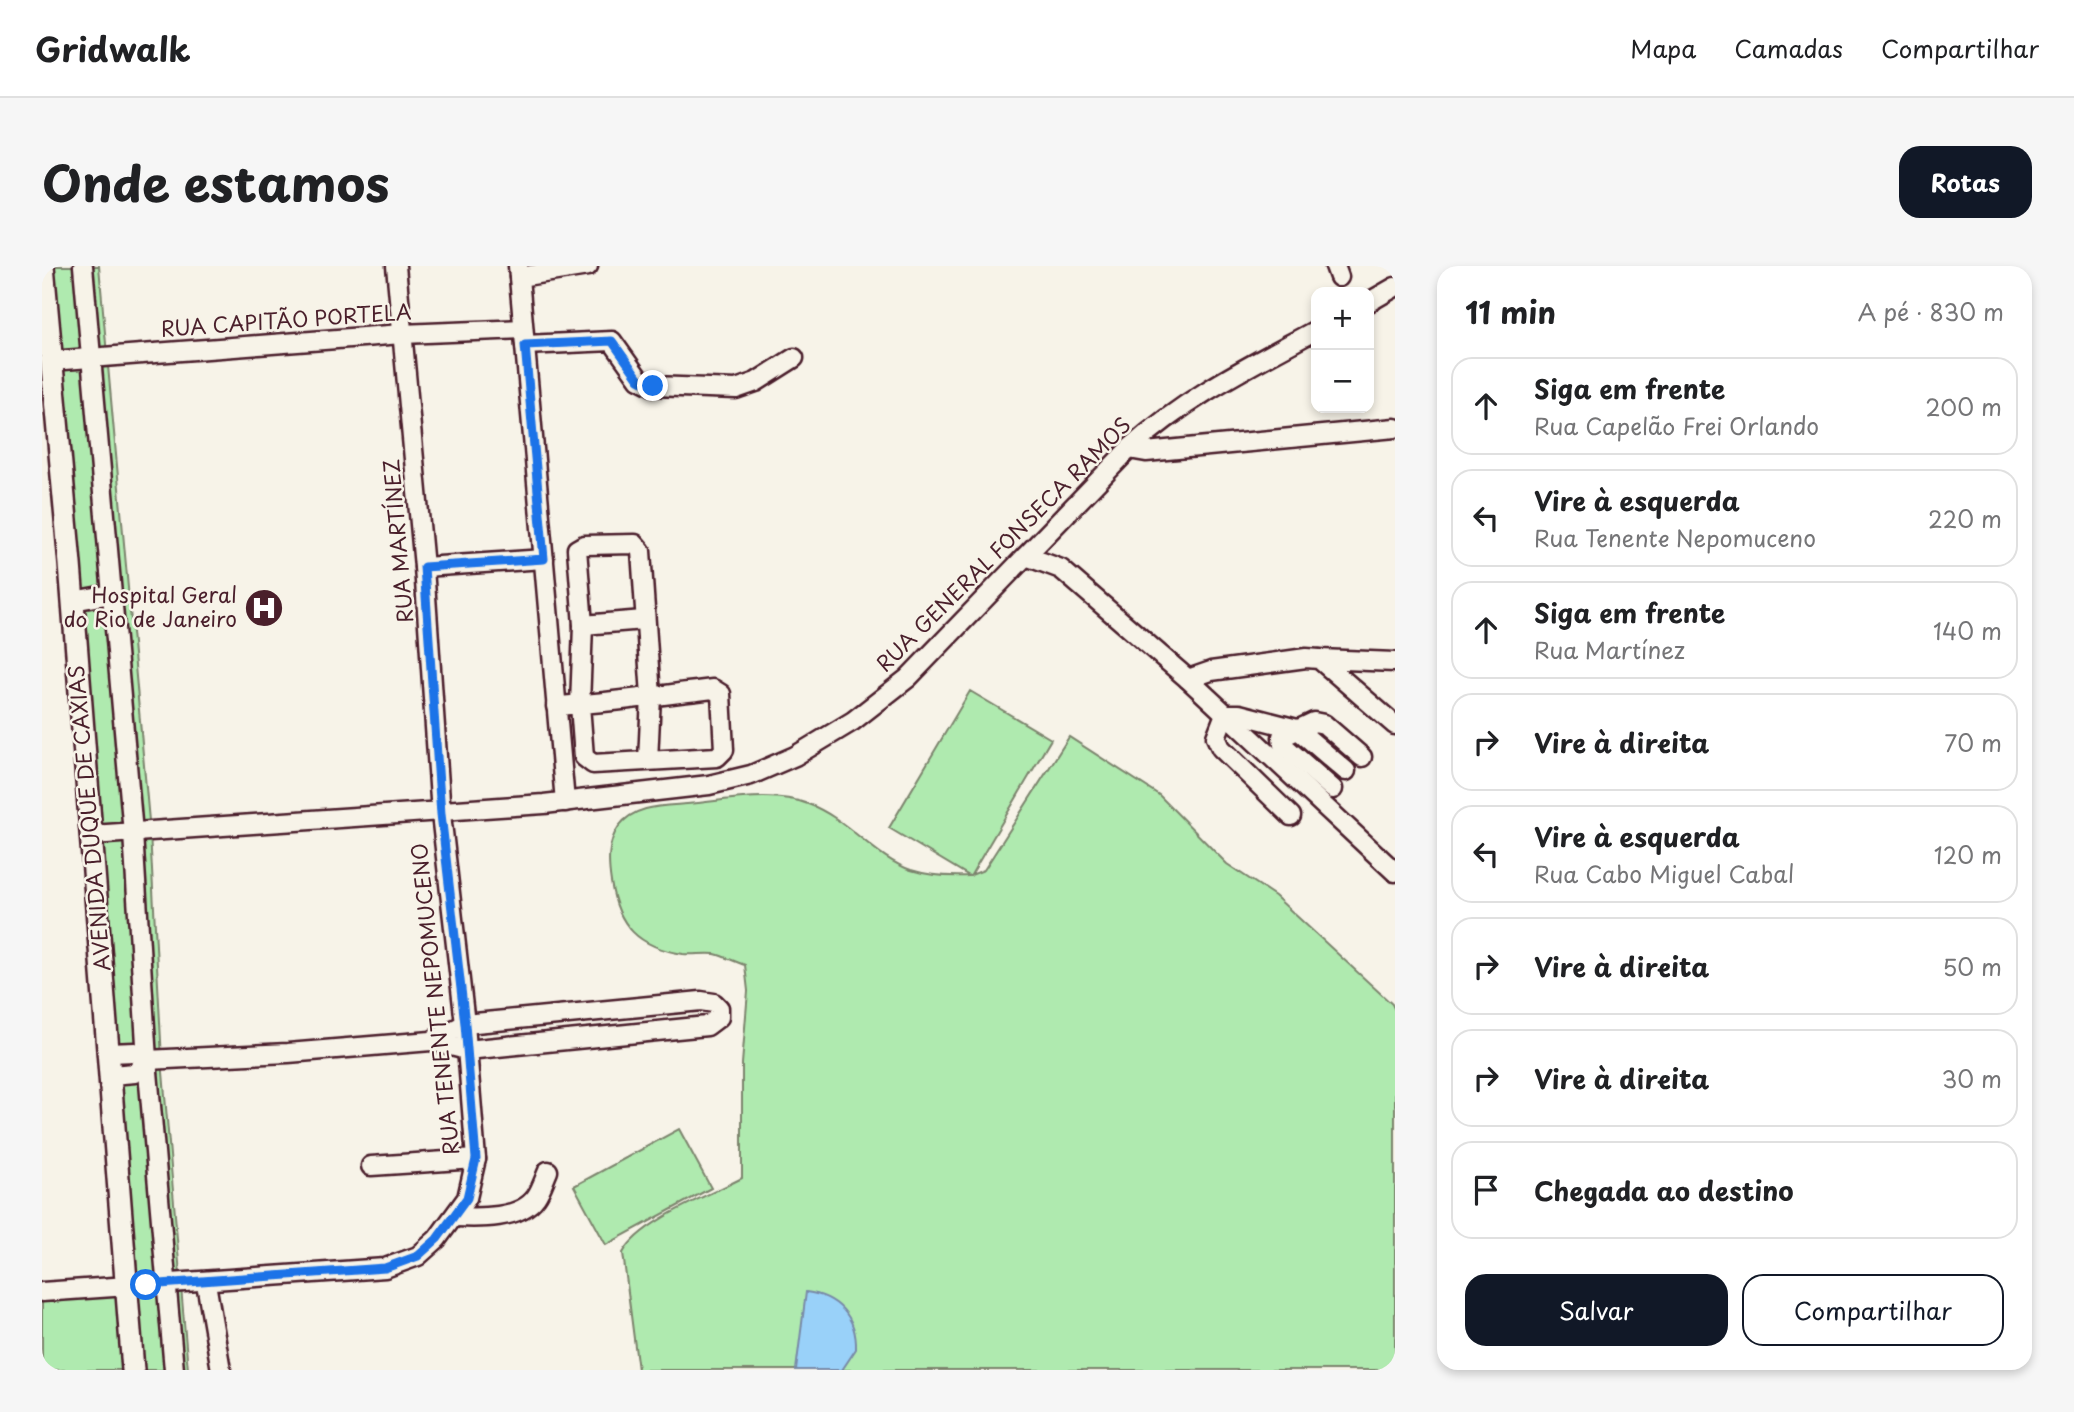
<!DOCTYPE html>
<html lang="pt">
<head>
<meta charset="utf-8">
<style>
	:root { --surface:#fff; --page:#f6f6f6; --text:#202124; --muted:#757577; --line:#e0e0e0; --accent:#111827 }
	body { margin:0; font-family:"Playpen Sans",sans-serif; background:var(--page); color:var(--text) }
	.controls { position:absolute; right:21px; top:21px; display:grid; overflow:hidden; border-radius:14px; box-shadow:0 4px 10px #0003 }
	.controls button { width:63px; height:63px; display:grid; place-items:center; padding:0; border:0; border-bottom:2px solid var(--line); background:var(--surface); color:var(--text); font:35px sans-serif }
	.stop { position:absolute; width:21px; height:21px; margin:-16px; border:5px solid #1a73e8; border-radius:50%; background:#fff }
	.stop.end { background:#1a73e8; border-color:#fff; box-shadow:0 2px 7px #0008 }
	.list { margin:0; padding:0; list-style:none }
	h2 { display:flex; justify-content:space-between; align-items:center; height:91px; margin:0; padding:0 28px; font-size:30px }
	h2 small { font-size:23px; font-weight:400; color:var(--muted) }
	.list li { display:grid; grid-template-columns:46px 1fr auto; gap:21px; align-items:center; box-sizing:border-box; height:98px; margin:0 14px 14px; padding:0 14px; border:2px solid var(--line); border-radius:21px }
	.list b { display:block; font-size:26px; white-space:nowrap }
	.list p { margin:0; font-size:23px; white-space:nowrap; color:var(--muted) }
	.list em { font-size:23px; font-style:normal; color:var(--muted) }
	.actions { display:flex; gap:14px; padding:21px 28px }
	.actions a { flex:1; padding:16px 0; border:2px solid var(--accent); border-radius:21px; text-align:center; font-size:24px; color:var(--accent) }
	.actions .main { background:var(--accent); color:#fff }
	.icon { flex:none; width:38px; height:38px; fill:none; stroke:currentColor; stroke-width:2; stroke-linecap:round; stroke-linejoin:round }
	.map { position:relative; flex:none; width:1353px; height:1104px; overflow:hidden; border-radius:21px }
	header { display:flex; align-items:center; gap:42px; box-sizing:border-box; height:98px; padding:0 35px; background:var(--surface); border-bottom:2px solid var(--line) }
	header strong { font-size:33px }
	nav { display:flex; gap:38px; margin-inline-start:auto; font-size:24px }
	.intro { display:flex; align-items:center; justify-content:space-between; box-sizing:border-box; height:168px; padding:0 42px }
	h1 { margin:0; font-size:49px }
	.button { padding:18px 32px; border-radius:21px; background:var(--accent); color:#fff; font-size:24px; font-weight:700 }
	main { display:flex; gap:42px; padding:0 42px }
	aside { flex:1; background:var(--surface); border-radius:21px; box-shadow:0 4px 10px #0003 }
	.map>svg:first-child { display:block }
</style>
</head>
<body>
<header>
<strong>Gridwalk</strong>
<nav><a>Mapa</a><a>Camadas</a><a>Compartilhar</a></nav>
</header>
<div class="intro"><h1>Onde estamos</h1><a class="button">Rotas</a></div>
<main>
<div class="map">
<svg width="1353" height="1104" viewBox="0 0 1353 1104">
	<rect width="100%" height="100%" fill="#f7f3e8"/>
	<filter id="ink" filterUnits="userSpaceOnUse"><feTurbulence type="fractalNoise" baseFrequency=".0143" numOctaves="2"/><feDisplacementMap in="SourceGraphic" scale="14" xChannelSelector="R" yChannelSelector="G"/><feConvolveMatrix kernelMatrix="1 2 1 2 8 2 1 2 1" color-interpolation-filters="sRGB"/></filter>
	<g filter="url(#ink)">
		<g fill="#afeaaf" stroke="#7c846d" stroke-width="2">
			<path d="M 0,0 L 57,0 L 108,566 L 120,794 L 146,1104 L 0,1104 L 0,1026 L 82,1019 Z"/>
			<path d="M 928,425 L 1009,473 L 929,609 L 942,604 L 1027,471 L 1117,529 L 1185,598 L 1233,630 L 1350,738 L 1353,744 L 1353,1104 L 596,1104 L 581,987 C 598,955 668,929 700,912 L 700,798 L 706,725 L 703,699 C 693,696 682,690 673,688 C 662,687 651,689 641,688 C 596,681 576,660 569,616 C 566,597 565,577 577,560 C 593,539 621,540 645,538 C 684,535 729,524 766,538 C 805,552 832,591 869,604 C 888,610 907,611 927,610 L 847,562 Z"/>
			<path d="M 637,863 L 669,922 L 564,979 L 532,920 Z"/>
		</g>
		<path fill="#99d1f9" stroke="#798aa7" stroke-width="2" d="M 764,1026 C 795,1030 815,1050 814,1083 L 800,1104 L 754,1104 Z"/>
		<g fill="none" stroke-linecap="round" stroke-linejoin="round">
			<g stroke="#4a1f2b" stroke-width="23">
				<g id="minor">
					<path d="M 41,0 L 91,567 L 105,794 L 132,1104"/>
					<path d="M 476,0 L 523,536"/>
					<path d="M 1293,0 L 1297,11"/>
					<path d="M 477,11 L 546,0"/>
					<path d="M 1327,36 L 1353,21"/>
					<path d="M 483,79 L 570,75 L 597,113 L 611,120 L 694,123 L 714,116 L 752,92"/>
					<path d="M 9,95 L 360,68 L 481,63"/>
					<path d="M 1087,183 L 1104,186 L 1353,162"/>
					<path d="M 984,290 L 1019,303 L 1146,413 L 1353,606"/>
					<path d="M 382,301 L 502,293"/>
					<path d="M 31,335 L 69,328"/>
					<path d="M 541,359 L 602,354"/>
					<path d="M 1277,393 L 1353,396"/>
					<path d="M 1146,413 L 1169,405 L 1264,392 L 1277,393 L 1353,459"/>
					<path d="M 514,440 C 566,437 619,429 671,423 L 679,428 L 682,484 L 675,491 L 551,498 L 542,491 L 538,439 L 541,359 L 535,283 L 542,279 L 593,278 L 599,285 L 609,430 L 606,495"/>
					<path d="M 1291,523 L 1241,479 L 1240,471 L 1272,456 L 1282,458 L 1320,491"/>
					<path d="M 1249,550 L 1179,482 L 1174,471 L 1183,448 L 1197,448 L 1255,463 L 1304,505"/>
					<path d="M 50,569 L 502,538 L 667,519 L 709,509 L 753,490 L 811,455 L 866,412 L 1087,183 C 1146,130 1206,101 1274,64"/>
					<path d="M 67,787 L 93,786 L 105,794 L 246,787 L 389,775 L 425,784 L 665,760 L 677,751 L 677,742 L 672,737 L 659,735 L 423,758 L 389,775"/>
					<path d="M 69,809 L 93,807 L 105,794"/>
					<path d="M 329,900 L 434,893"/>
					<path d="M 413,951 C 436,952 478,954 494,931 C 499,924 502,914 506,905"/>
					<path d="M 164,1017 L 179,1104"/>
					<path d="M 0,1026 L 343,1002 L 376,990 L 395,973 L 425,932 L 434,893 L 423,758 L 399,548 L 382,301 L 354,0"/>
				</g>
			</g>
			<g stroke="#4a1f2b" stroke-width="26">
				<path id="major" d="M 1,0 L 28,298 L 91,1104"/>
			</g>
			<use href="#minor" stroke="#f7f3e8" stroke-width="18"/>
			<use href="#major" stroke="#f7f3e8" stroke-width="21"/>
		</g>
	</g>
	<g fill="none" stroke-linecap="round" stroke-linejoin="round" filter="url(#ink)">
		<path stroke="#1a73e8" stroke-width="9" d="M 104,1019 L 343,1002 L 376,990 L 395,973 L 425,932 L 434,893 L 423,758 L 399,548 L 382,301 L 502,293 L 483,79 L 570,75 L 597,113 L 611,120"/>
	</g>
	<defs>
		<g id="hospital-disc" transform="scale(2.0125)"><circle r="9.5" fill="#4a1f2b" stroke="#f7f3e8"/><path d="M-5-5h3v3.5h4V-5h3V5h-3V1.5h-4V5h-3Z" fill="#fff"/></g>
	</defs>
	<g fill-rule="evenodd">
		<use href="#hospital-disc" x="222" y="342"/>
	</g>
	<g text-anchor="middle" stroke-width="5" stroke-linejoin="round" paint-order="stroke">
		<g font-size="21" fill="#4a1f2b" stroke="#f7f3e8">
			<text transform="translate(244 55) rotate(-4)" y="7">RUA CAPITÃO PORTELA</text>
			<text transform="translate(357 275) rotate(-95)" y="7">RUA MARTÍNEZ</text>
			<text transform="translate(962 279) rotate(-45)" y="7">RUA GENERAL FONSECA RAMOS</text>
			<text transform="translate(48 552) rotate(-95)" y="7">AVENIDA DUQUE DE CAXIAS</text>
			<text transform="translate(394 733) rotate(-96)" y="7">RUA TENENTE NEPOMUCENO</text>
		</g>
		<g font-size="21" fill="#4a1f2b" stroke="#f7f3e8" text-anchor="end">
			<text x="195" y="337">Hospital Geral<tspan x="195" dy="24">do Rio de Janeiro</tspan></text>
		</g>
	</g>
</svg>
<div class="controls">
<button>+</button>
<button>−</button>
</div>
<div class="stop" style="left:104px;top:1019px"></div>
<div class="stop end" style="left:611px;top:120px"></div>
</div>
<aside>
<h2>11 min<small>A pé · 830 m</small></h2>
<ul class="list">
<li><svg class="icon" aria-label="ahead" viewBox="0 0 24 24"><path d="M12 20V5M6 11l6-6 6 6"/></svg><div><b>Siga em frente</b><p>Rua Capelão Frei Orlando</p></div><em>200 m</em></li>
<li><svg class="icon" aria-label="left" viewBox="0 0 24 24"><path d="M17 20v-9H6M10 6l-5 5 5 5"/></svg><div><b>Vire à esquerda</b><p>Rua Tenente Nepomuceno</p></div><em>220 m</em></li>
<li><svg class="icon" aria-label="ahead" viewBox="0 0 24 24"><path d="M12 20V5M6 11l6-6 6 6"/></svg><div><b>Siga em frente</b><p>Rua Martínez</p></div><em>140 m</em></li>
<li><svg class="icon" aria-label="right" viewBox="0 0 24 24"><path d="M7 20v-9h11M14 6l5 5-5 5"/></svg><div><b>Vire à direita</b></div><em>70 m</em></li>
<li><svg class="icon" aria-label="left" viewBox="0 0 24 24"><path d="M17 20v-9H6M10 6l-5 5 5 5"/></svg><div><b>Vire à esquerda</b><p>Rua Cabo Miguel Cabal</p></div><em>120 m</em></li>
<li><svg class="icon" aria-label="right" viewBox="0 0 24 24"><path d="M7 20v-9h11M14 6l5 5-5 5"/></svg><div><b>Vire à direita</b></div><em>50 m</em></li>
<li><svg class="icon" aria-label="right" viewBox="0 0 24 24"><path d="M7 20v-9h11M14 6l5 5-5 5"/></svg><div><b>Vire à direita</b></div><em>30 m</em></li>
<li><svg class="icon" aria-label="arrive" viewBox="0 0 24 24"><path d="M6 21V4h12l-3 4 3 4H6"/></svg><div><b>Chegada ao destino</b></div></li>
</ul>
<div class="actions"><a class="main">Salvar</a><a>Compartilhar</a></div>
</aside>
</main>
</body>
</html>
